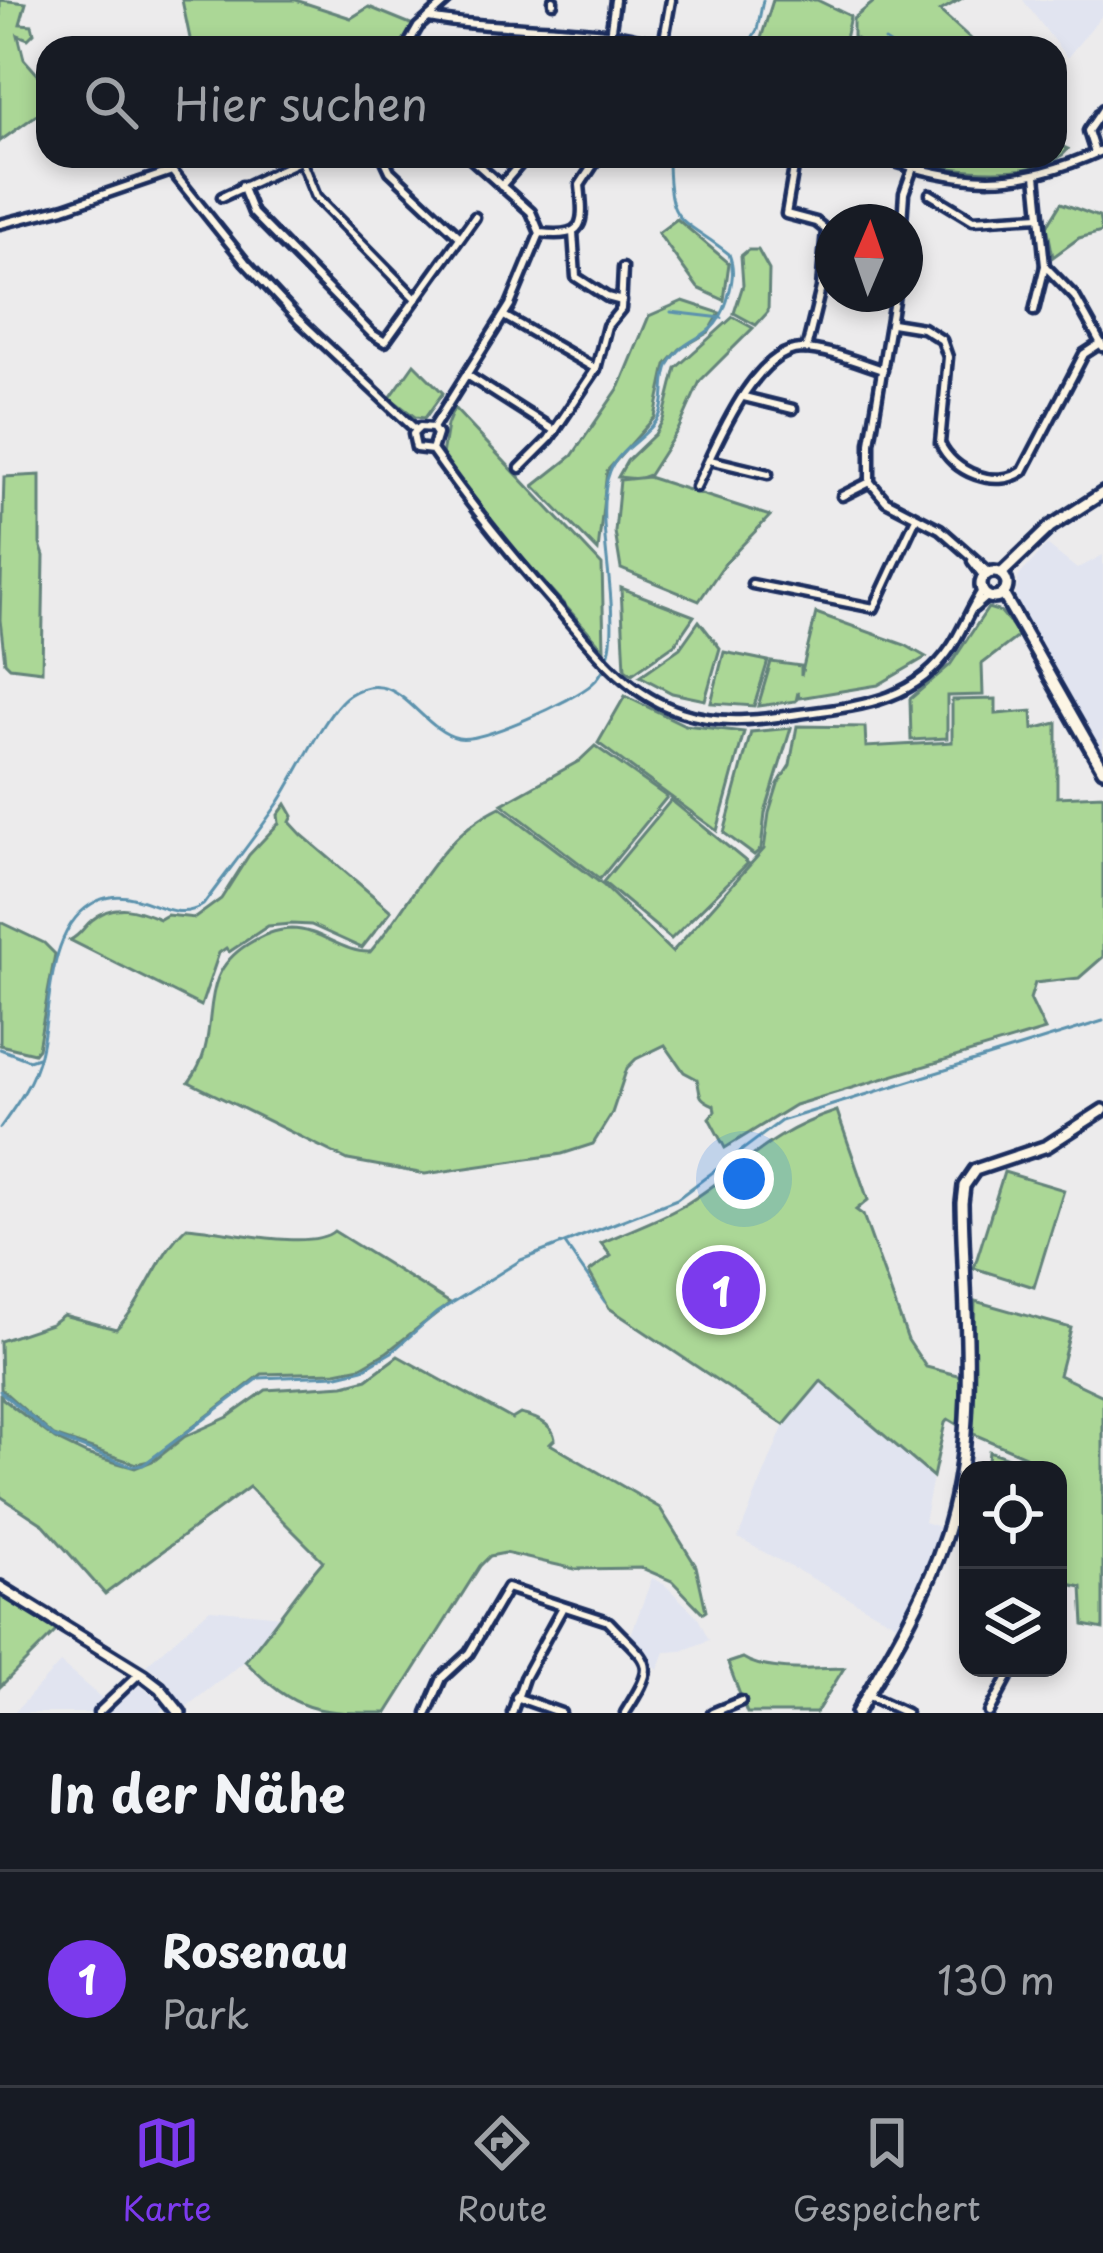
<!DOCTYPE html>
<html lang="de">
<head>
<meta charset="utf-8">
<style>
	:root { --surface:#171b24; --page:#242831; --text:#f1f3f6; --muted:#9ea1a6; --line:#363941; --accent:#7c3aed }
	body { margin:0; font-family:"Playpen Sans",sans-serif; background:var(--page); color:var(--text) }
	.controls { position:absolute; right:36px; bottom:36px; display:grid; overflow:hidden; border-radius:24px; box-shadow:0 6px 18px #0003 }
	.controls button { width:108px; height:108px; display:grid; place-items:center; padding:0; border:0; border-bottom:3px solid var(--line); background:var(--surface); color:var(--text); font:60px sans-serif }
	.compass { position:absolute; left:815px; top:204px; width:108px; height:108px; border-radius:50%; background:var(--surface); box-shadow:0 6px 18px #0003; rotate:2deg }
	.you { position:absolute; left:744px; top:1179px; width:42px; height:42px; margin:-30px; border:9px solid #fff; border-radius:50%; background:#1a73e8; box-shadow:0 0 0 18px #1a73e833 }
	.badge { display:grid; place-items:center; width:78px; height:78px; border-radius:50%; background:var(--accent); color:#fff; font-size:39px; font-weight:700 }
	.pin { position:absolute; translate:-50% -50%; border:6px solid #fff; box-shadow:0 3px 12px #0006 }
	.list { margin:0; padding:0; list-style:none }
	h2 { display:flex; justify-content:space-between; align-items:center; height:156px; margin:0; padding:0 48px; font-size:51px }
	h2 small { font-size:39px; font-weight:400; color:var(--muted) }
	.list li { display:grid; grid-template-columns:78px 1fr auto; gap:36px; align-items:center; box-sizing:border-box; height:216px; padding:0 48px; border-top:3px solid var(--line) }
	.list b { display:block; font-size:45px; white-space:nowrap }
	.list p { margin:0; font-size:39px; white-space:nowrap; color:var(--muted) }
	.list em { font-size:39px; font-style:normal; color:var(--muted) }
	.icon { flex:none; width:66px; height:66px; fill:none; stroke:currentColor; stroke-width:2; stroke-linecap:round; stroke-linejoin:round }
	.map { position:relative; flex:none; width:1103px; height:1713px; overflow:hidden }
	.search { position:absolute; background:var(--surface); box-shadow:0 6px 18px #0003; left:36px; right:36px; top:36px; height:132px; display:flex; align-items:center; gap:30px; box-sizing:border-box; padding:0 42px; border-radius:36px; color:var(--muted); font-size:45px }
	.sheet { height:372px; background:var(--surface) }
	nav { display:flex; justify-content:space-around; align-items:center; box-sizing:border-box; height:168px; border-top:3px solid var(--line); background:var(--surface); font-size:33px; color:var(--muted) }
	nav a { display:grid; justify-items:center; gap:6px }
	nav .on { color:var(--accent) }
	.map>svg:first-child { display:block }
</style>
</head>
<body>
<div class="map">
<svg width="1103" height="1713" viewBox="0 0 1103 1713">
	<rect width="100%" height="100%" fill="#ecebec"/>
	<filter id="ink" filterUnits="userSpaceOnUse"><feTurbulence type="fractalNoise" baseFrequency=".00833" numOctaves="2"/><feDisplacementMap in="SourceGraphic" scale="24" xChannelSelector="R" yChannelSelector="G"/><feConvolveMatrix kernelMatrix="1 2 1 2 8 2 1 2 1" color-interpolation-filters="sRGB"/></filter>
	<g filter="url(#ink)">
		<g fill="#e1e4f0">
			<path d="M 1023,0 L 1103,0 L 1103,14 L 1067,58 Z"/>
			<path d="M 1047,545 L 1077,569 L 1103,555 L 1103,754 L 1015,599 L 1019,576 Z"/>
			<path d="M 820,1381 L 933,1477 L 924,1522 L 939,1527 L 930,1559 L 898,1625 L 738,1538 L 784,1425 Z"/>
			<path d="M 652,1578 L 665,1585 L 697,1616 L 709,1640 L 682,1651 L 665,1652 L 658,1670 L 629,1640 Z"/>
			<path d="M 210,1609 L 282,1616 L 245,1661 L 186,1707 L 163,1677 L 146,1665 Z"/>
			<path d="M 60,1663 L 105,1701 L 130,1677 L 166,1706 L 159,1713 L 14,1713 Z"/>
		</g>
		<g fill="#abd796" stroke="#63837a" stroke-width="3">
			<path d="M 0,0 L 26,3 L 20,24 L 32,25 L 34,33 L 28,39 L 18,35 L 24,59 L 48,86 L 48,107 L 0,141 Z"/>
			<path d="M 182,0 L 296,0 L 351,18 L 369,7 L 418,27 L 401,48 L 192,48 Z"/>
			<path d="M 773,0 L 817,0 L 850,16 L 843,48 L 819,48 L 795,41 L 792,48 L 758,48 Z"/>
			<path d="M 876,0 L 959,0 L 940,11 L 981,48 L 872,48 L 853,37 L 853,19 Z"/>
			<path d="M 1055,143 L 1068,149 C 1042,182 947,171 910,160 L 911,156 L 1055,156 Z"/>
			<path d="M 1061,203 L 1099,217 L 1102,232 L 1079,238 L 1053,257 L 1047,226 Z"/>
			<path d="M 677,219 L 729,263 L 724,300 L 698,288 L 658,233 Z"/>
			<path d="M 748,250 L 758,250 L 769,270 L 768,312 L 756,325 L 734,313 L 743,285 L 741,256 Z"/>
			<path d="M 683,301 L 720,313 L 709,332 L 680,349 L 666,365 L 655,417 L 607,471 L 598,551 L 534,486 L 572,456 L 620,386 L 649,316 Z"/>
			<path d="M 733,317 L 753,328 L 700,381 L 679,428 L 649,475 L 638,479 L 618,477 L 627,461 L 655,434 L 663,420 L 676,368 Z"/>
			<path d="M 414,364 L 443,393 L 425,418 L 415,417 L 390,398 Z"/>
			<path d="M 454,408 L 602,565 L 604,649 L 484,515 L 442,455 L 447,425 Z"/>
			<path d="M 40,475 L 40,544 L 44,556 L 42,671 L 10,667 L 5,662 L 0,620 L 4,477 Z"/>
			<path d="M 648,477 L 770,516 L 726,562 L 699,601 L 621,569 L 615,532 L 620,480 Z"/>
			<path d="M 621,588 L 694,616 L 675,644 L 632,674 L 625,669 Z"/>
			<path d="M 988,608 L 1001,612 L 1020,635 L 982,664 L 983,695 L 947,696 L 947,738 L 911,740 L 910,699 L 950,665 Z"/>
			<path d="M 816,613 L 905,645 L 926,657 L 878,685 L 799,698 L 798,692 L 796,701 L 758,706 L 771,662 L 801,666 L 801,676 Z"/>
			<path d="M 699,621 L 720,648 L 705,700 L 672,693 L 640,676 L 680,648 Z"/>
			<path d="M 724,652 L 768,661 L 754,706 L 711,703 Z"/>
			<path d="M 625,696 L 685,725 L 744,732 L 717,831 L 598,743 Z"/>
			<path d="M 996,699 L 996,714 L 1032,711 L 1033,729 L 1057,723 L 1057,797 L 1103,795 L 1103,957 L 1079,978 L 1035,983 L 1030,999 L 1045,1030 L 795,1105 L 725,1148 L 709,1118 L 715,1111 L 714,1105 C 696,1098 701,1093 697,1079 L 684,1072 L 665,1045 L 636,1059 L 627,1068 L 612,1113 L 593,1144 L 562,1154 L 425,1174 L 348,1160 L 189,1082 C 227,1032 190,980 248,944 C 263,935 274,930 291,929 C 321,929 342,953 370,952 C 413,902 437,837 500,807 L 603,885 L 672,952 L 764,849 L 769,813 L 778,784 L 790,765 L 797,726 L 865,727 L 866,747 L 952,742 L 952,700 Z"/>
			<path d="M 791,728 L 765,813 L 761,849 L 754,855 L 724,833 L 751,732 Z"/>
			<path d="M 595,746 L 667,797 L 600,879 L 502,804 L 579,761 Z"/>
			<path d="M 671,800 L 748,863 L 671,939 L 603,882 Z"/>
			<path d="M 286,804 L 293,816 L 290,822 L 302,835 L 391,911 L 362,948 L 311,925 L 291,924 L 268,926 L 229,952 L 226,948 L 219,953 L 201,1006 L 70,940 C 81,935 83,927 92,920 C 115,901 136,909 160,919 L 167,915 L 195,918 L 221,899 L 249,855 L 279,823 L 278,815 Z"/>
			<path d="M 0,922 L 44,943 L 55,954 L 38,1048 L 34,1053 L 0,1045 Z"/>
			<path d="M 837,1111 L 868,1200 L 856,1210 L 863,1215 L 908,1340 L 926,1367 L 961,1376 L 958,1425 L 948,1419 L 945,1423 L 933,1477 L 821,1381 L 784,1425 L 609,1308 L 589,1272 L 611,1256 L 601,1243 C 629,1230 660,1220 686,1204 C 744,1168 766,1134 837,1111 Z"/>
			<path d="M 1004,1172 L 1064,1190 L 1034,1287 L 974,1268 Z"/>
			<path d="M 187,1227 C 220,1229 311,1252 334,1231 L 450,1303 L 387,1352 L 361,1367 L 336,1372 L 262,1374 L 149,1461 L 136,1464 L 54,1436 L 1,1389 L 0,1341 L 51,1324 L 63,1315 L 116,1329 C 146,1300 156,1255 187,1227 Z"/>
			<path d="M 975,1301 L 1071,1328 L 1059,1375 L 1103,1396 L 1103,1629 L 1084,1625 L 1082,1587 L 1058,1582 L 1058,1470 L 987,1470 L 989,1451 L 1024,1464 L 1025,1456 L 971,1433 Z"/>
			<path d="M 398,1356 L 512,1419 L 520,1414 C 534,1417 553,1424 555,1439 L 550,1444 L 660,1508 L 696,1566 L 706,1611 L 703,1613 L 672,1581 L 642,1568 L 575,1569 L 505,1553 L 490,1556 L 480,1566 L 387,1713 C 315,1713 297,1713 245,1661 C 273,1628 295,1593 323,1561 L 249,1487 L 105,1594 L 44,1525 L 0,1496 L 0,1393 L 3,1399 L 55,1439 L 86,1454 L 135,1468 L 155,1460 L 184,1437 L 228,1417 L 266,1390 L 344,1385 L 367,1379 Z"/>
			<path d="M 0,1593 L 57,1630 L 0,1687 Z"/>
			<path d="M 743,1658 C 766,1673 817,1669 844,1668 L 816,1713 L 747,1713 L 728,1663 Z"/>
		</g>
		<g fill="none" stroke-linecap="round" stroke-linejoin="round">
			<g stroke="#5b92ad" stroke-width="3">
				<path d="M 885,41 L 896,48"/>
				<path d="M 746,48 L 757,30 L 763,0"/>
				<path d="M 671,312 L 722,318"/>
				<path d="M 0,1049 L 29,1060 L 38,1057"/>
				<path d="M 0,1128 C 17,1104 33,1083 40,1054 C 52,1007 46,925 97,901 C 139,882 169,928 203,905 C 228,871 255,837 279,802 C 296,777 326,710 349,695 C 398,663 418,729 458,738 C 481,743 574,700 592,684 C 638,644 587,528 610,471 C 619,448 647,438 659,417 C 667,401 661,379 669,364 C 690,328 717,347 730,290 C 733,276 734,267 729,254 C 679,215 668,227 668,156"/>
				<path d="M 565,1244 L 605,1302"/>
				<path d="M 0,1391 L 54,1437 L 131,1466 L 143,1465 L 259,1378 L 338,1375 L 363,1369 L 392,1352 L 436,1313 L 521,1260 L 677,1199 L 781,1121 L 1103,1021"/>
			</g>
			<g stroke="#1b2f5e" stroke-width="15">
				<g id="street">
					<path d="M 553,3 L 553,0"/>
					<path d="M 429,18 C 503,32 602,22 669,48"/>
					<path d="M 610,36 L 615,0"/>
					<path d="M 663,45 L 671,0"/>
					<path d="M 406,48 L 418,27 L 448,0"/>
					<path d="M 1095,153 L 1088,131 L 1103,109"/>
					<path d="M 383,156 L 390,171 L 460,237"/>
					<path d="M 796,156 L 786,214 L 816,222 L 826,230 L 821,288 L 806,349"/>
					<path d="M 876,156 C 965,185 1015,190 1103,150"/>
					<path d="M 301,160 L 316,197 L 416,299"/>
					<path d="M 1036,175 L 1045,266 L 1075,297 L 1103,347"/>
					<path d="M 242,186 L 253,213 L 372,334 L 385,342 L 475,217"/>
					<path d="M 501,186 L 527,156"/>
					<path d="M 930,194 L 973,220 L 1040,216"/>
					<path d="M 222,197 L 310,156"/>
					<path d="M 902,222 L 904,193 L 913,168"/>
					<path d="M 0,224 L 64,208 L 172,171 L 245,262 L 299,320 L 416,430"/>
					<path d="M 573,232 L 576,277 L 607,297 L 622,301"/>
					<path d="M 540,233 C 586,238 584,224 580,185 L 599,156"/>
					<path d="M 895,294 L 870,443 L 870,482 L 886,501 L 940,529 L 990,573"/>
					<path d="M 1034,311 L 1045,266"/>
					<path d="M 504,316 L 596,369"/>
					<path d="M 892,323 L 923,328 L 942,340 L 948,357 L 940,443 C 952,472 996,490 1023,471 L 1084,354 L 1101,343"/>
					<path d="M 467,375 L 555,431"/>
					<path d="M 744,397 L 793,409"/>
					<path d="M 433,428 L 510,305 L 540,233 L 531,212 L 468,156"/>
					<path d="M 432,450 L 437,434 L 433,428 L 420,427 L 413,434 L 416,448 L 432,450 C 469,503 509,552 551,600 C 590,644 623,693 681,712 C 720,725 760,720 799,714 C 860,706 915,702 952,646 C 963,628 971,608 982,591"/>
					<path d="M 710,460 L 768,474"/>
					<path d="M 520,468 L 549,439 L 596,369 L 607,326 L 621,309 L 623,268"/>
					<path d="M 696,487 C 715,449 752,351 801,349 C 827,349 858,362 883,370"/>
					<path d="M 842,496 L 870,482"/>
					<path d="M 972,561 L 984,577"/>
					<path d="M 752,584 L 874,608 L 916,518"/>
					<path d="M 974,608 L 988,596"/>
					<path d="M 609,1622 C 650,1666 659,1659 625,1713"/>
					<path d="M 867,1695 L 906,1713"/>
					<path d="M 516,1697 L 561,1713"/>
					<path d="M 98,1713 L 140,1673"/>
					<path d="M 427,1713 L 442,1678 L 469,1653 L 507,1588 L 605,1620"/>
					<path d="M 512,1713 L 524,1678 L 563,1607"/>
					<path d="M 712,1713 L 741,1701"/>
					<path d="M 989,1713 L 1013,1668"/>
				</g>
			</g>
			<g stroke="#1b2f5e" stroke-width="18">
				<g id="secondary">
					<circle cx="994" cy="585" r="13"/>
					<path d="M 1001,574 L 1050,527 L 1103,493"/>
					<path d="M 1003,594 L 1103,770"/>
					<path d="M 0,1587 L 143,1675 L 160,1688 L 180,1713"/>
					<path d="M 857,1713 C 885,1663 917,1612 938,1558 C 982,1445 964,1321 962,1203 L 964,1186 L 975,1170 L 1047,1146 L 1103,1110"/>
				</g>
			</g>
			<use href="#street" stroke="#fcf5e5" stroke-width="6"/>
			<use href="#secondary" stroke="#fcf5e5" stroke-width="9"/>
		</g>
	</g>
</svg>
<div class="controls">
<button><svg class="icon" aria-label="locate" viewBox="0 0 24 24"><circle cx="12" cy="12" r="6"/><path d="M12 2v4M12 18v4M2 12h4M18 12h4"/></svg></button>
<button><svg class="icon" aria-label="layers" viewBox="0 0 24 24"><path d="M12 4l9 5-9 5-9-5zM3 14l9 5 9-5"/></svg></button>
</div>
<svg class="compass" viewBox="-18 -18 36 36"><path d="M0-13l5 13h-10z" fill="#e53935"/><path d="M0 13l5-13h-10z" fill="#9ea1a6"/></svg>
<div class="you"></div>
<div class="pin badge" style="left:721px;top:1290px">1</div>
<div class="search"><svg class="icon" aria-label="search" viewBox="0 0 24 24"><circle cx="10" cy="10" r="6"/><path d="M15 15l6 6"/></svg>Hier suchen</div>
</div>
<section class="sheet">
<h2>In der Nähe<small></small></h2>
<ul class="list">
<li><span class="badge">1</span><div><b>Rosenau</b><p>Park</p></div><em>130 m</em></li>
</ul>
</section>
<nav>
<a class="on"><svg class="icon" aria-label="map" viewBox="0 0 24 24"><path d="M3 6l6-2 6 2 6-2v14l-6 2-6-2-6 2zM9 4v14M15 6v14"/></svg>Karte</a>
<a><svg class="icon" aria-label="directions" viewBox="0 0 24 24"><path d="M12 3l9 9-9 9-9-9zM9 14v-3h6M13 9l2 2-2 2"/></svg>Route</a>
<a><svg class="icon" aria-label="saved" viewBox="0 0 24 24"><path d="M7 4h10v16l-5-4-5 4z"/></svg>Gespeichert</a>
</nav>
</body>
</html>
